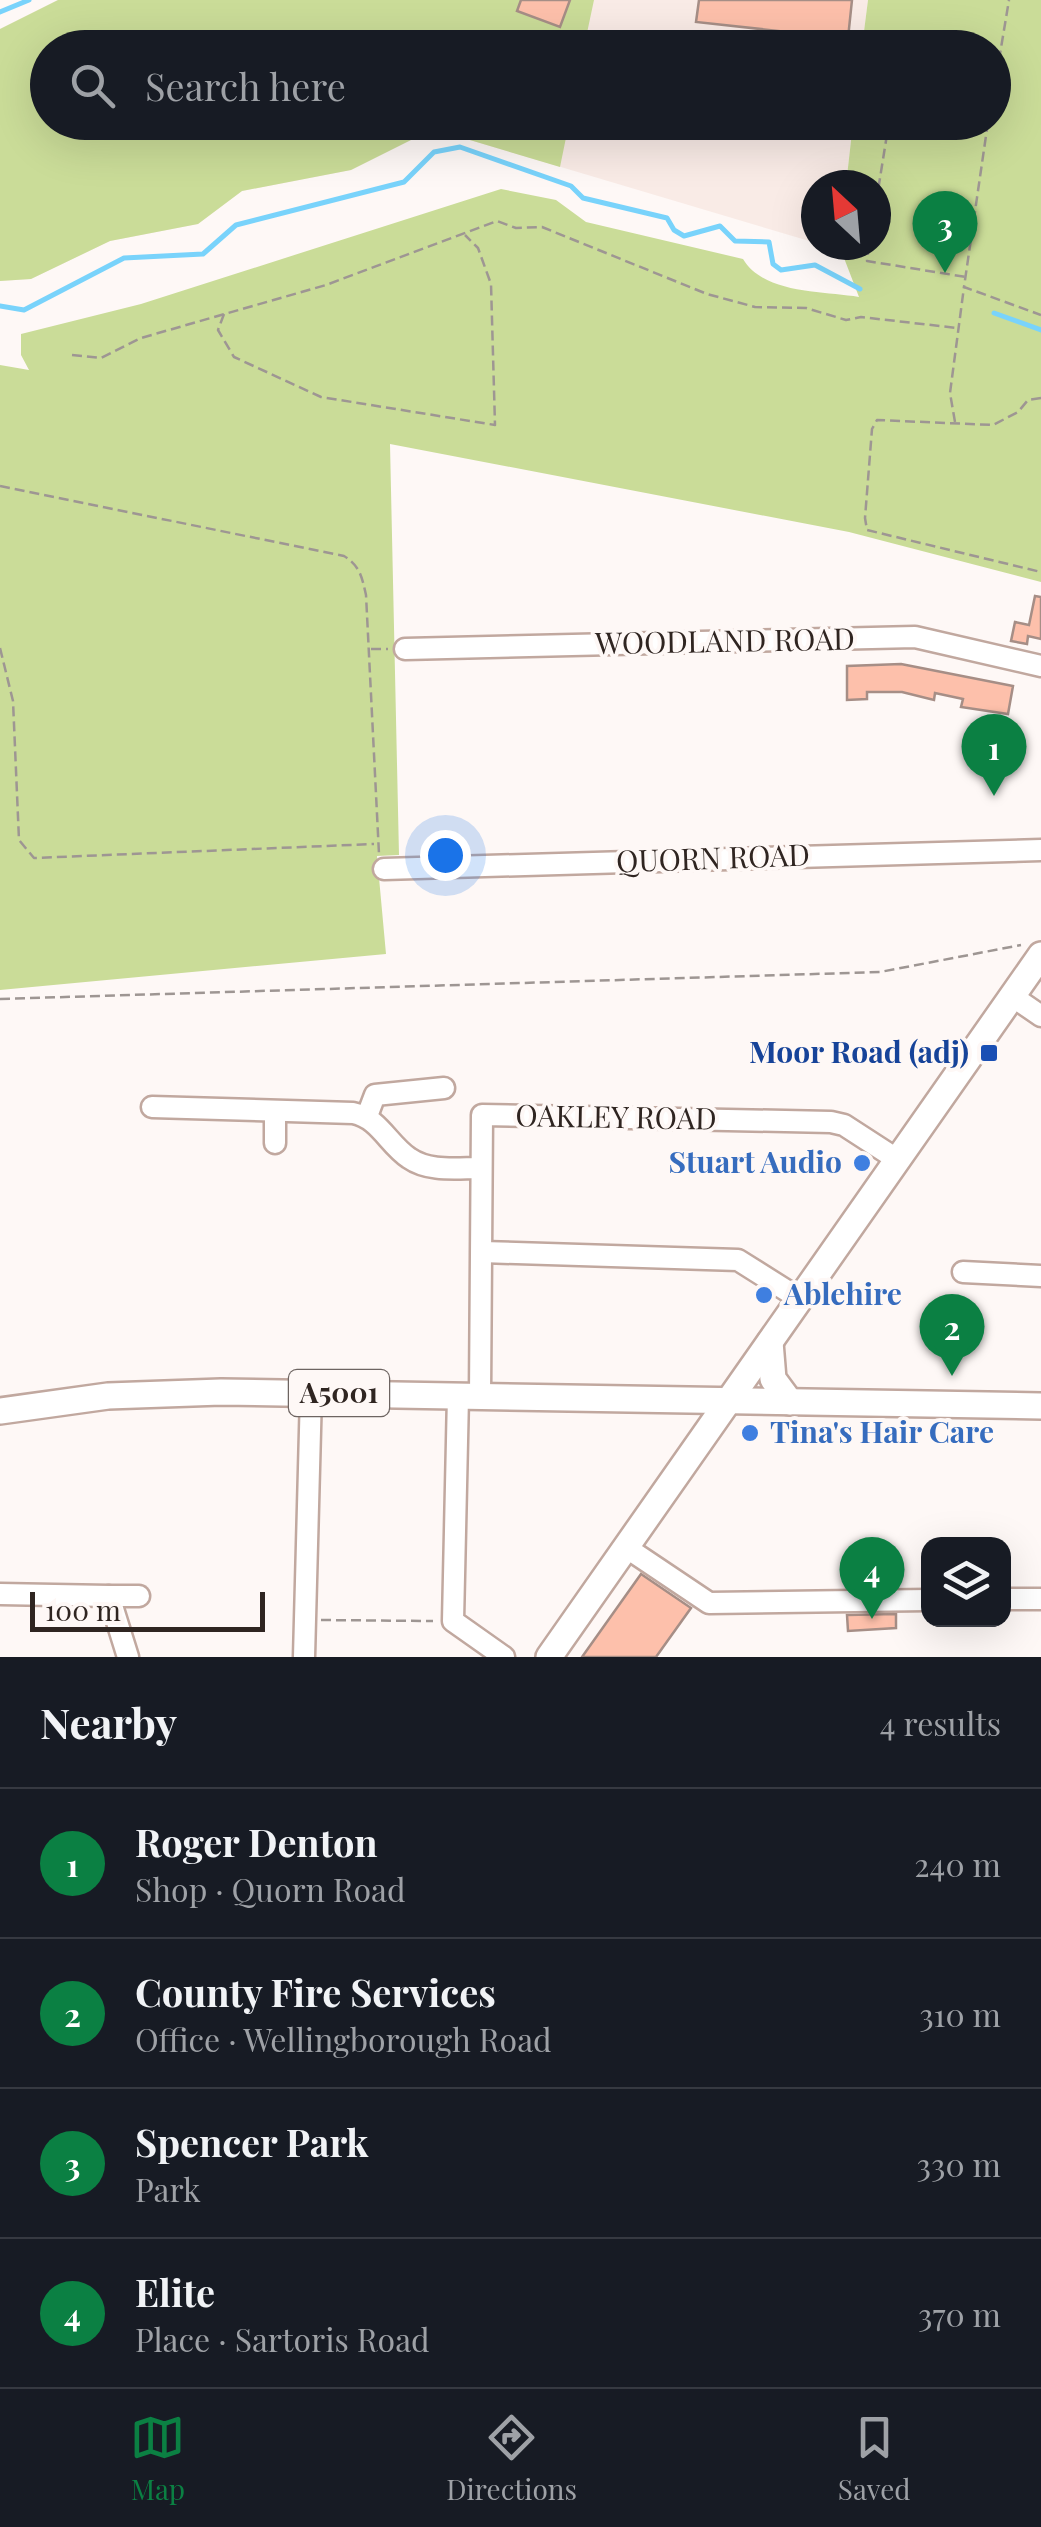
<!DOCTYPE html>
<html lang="en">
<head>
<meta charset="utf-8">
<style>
	:root { --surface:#171b24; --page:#242831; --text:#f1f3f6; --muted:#9ea1a6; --line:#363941; --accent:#0b8043 }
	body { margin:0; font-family:"Playfair Display",serif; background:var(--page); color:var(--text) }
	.controls { position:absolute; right:30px; bottom:30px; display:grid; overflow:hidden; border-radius:20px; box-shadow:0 10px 40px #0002 }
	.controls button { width:90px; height:90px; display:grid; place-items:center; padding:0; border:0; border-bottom:2px solid var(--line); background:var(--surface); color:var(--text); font:50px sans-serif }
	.compass { position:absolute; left:801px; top:170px; width:90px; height:90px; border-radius:50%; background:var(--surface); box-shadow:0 10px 40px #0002; rotate:334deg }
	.scale { position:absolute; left:30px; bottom:25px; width:235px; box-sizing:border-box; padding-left:10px; border:5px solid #2f2521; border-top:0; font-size:28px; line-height:35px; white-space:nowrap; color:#2f2521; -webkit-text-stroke:8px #fef8f6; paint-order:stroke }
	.you { position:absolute; left:445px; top:855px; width:35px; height:35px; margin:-25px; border:8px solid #fff; border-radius:50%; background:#1a73e8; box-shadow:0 0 0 15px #1a73e833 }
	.badge { display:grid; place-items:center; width:65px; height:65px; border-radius:50%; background:var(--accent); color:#fff; font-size:32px; font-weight:700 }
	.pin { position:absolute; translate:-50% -82px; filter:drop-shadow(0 2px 5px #0008) }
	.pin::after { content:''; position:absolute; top:52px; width:35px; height:30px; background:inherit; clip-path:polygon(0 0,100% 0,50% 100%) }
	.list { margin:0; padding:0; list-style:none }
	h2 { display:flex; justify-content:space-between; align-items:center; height:130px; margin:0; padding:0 40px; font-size:42px }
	h2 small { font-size:32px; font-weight:400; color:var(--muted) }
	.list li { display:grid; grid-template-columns:65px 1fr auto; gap:30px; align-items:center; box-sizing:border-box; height:150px; padding:0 40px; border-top:2px solid var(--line) }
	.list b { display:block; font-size:38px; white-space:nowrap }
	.list p { margin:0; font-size:32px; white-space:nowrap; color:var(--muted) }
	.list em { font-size:32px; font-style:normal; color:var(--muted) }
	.icon { flex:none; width:55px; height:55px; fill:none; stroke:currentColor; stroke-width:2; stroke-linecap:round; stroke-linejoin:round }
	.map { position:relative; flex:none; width:1041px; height:1657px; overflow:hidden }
	.search { position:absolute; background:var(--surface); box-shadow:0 10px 40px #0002; left:30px; right:30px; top:30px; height:110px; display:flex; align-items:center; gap:25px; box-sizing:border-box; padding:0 35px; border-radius:55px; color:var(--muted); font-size:38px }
	.sheet { height:730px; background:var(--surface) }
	nav { display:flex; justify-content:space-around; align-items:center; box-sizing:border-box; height:140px; border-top:2px solid var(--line); background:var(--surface); font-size:28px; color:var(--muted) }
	nav a { display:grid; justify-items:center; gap:5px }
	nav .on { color:var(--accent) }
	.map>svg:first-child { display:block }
</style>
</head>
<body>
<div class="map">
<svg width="1041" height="1657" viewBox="0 0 1041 1657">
	<rect width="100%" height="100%" fill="#fef8f6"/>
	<path fill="#f9ebe6" d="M 58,0 L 868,0 L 862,47 L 48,48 L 48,122 L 853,123 L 846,185 L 816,185 L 816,243 L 433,129 L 351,170 L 242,191 L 198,224 L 110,241 L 31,279 L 0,281 L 0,29 Z"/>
	<g fill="#cadc98">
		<path d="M 58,0 L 594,0 L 584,47 L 48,48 L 48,122 L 569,123 L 560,167 L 433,129 L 351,170 L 242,191 L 198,224 L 110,241 L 31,279 L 0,281 L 0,29 Z"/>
		<path d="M 868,0 L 1041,0 L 1041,582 L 849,532 L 390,444 L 399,855 L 377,856 L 386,954 L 0,990 L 0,365 L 29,370 L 21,355 L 21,334 L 141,304 L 501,189 L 556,200 L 586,222 L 743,259 C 764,294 822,291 859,297 L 839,245 L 876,245 L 876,185 L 846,185 L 853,123 L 994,122 L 994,48 L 862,47 Z"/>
	</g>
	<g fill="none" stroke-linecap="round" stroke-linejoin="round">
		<g stroke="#79d3fb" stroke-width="5">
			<path d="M 0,12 L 29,0"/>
			<path d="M 0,306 L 24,310 L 124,258 L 203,254 L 236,225 L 404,182 L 434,152 L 460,147 L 571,186 L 583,198 L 667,218 L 674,230 L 684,236 L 720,226 L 735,241 L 769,242 L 773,264 L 781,270 L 815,265 L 860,289"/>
			<path d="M 994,313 L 1041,330"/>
		</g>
	</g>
	<g fill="#fdc0ab" stroke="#a68e86" stroke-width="2.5">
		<path d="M 521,0 L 570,0 L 560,27 L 517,11 Z"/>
		<path d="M 699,0 L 852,0 L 847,48 L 824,46 L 825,36 L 696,22 Z"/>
		<path d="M 1035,596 L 1041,597 L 1041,639 L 1028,636 L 1027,644 L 1011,641 L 1015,622 L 1029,625 Z"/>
		<path d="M 901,664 L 1013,686 L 1008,714 L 961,707 L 963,699 L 935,693 L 934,700 L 902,692 L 867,692 L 867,699 L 847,700 L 847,666 Z"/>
		<path d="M 641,1574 L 691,1608 L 656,1657 L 582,1657 Z"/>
		<path d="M 896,1614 L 896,1628 L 848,1631 L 847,1615 Z"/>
	</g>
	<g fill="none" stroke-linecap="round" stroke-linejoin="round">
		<g stroke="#c1a89f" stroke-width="25">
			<g id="minor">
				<path d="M 405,649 L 915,637 L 1041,666"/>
				<path d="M 384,869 L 1041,850"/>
				<path d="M 1012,996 L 1041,1016"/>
				<path d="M 152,1107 L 353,1113 C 379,1118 388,1144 409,1158 C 429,1172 456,1168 480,1168"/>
				<path d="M 275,1112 L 275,1143"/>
				<path d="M 367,1116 L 375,1095 L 444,1088"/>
				<path d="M 482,1252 L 738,1260 L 800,1299"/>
				<path d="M 963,1272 L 1041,1276"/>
				<path d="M 480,1395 L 482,1115 L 831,1122 L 844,1125 L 898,1160"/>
				<path d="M 458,1396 L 453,1621 L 504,1657"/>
				<path d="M 627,1548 L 709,1603 L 928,1600"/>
				<path d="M 0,1594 L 109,1596 L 128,1657"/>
				<path d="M 109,1596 L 139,1596"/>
				<path d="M 1004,1599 L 1041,1599"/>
				<path d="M 304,1657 L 311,1393"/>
			</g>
		</g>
		<g stroke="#c1a89f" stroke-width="30">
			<g id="major">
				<path d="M 770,1342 L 773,1379 L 790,1402"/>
				<path d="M 0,1411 L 108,1396 L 221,1392 L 1041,1406"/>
				<path d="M 549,1657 L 1041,955"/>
			</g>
		</g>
		<g stroke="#9e9693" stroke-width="2.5" stroke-dasharray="10 5" stroke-linecap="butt">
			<path d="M 994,90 L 1009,0"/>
			<path d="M 988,122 L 964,287 L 1041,315"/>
			<path d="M 876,203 L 889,122"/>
			<path d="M 869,245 L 867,261 L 966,277"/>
			<path d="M 224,314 L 218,330 L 234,357 L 321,397 L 495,425 L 491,284 L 478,248 L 465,235"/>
			<path d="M 72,355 L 101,358 L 141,338 L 326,285 L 497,221 L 516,228 L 542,227 L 707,294 L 755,307 L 806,308 L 846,320 L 861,317 L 957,328"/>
			<path d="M 1041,398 L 1028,400 L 1018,412 L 993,425 L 877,420 L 872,429 L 865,518 L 867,530 L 1041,572"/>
			<path d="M 955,422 L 950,393 L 964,287"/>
			<path d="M 0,486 L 344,556 C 360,566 362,577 366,595 L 379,854"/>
			<path d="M 0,648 L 13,701 L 19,840 L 34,858 L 374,844"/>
			<path d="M 371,649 L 388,649"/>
			<path d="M 0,999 L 880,972 L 1021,945"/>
			<path d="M 321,1620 L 433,1621"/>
		</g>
		<use href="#minor" stroke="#fff" stroke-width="20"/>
		<use href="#major" stroke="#fff" stroke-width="25"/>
	</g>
	<rect fill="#1a4fb4" stroke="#fef8f6" stroke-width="4" x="979" y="1043" width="20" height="20" rx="5"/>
	<g fill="#3f7fe0" stroke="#fef8f6" stroke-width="4">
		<circle cx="862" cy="1163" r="10"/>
		<circle cx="764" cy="1295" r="10"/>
		<circle cx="750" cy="1433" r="10"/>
	</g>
	<g text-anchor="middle" stroke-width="8" stroke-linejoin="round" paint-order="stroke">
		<rect fill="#fef8f6" stroke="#6d6461" stroke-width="2.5" x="289" y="1370" width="100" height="46" rx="8"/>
		<g font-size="28" font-weight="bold" fill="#2f2521">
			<text x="339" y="1403">A5001</text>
		</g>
		<g font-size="30" fill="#2f2521" stroke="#fef8f6">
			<text transform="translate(725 642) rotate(-1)" y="10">WOODLAND ROAD</text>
			<text transform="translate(713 859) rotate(-2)" y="10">QUORN ROAD</text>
			<text transform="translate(616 1118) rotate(1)" y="10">OAKLEY ROAD</text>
		</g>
		<g font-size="30" font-weight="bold" fill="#164399" stroke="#fef8f6" text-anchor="end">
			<text x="969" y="1063">Moor Road (adj)</text>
		</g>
		<g font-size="30" font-weight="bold" fill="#366cbe" stroke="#fef8f6" text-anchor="start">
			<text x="842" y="1173" text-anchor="end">Stuart Audio</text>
			<text x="784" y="1305">Ablehire</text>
			<text x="770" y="1443">Tina's Hair Care</text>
		</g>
	</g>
</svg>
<div class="controls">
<button><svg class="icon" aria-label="layers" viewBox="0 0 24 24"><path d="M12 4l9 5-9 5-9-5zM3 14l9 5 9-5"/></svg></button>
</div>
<svg class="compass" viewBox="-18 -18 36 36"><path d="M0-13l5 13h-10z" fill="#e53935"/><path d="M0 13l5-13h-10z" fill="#9ea1a6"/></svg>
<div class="scale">100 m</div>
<div class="you"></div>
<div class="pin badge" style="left:994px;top:796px">1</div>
<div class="pin badge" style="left:952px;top:1376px">2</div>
<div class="pin badge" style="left:945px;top:273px">3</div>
<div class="pin badge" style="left:872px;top:1619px">4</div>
<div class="search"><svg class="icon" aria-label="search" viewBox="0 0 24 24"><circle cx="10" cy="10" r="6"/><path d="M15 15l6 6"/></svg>Search here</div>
</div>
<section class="sheet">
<h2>Nearby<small>4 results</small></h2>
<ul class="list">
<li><span class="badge">1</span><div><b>Roger Denton</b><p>Shop · Quorn Road</p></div><em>240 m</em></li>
<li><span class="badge">2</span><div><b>County Fire Services</b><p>Office · Wellingborough Road</p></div><em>310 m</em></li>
<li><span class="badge">3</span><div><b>Spencer Park</b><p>Park</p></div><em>330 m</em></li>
<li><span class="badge">4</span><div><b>Elite</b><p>Place · Sartoris Road</p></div><em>370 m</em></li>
</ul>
</section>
<nav>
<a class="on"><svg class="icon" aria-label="map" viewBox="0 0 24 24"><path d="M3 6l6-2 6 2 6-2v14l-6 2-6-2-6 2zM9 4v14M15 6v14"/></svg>Map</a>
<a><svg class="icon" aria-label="directions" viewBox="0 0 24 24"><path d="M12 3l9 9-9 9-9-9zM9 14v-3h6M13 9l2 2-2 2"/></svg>Directions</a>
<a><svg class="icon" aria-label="saved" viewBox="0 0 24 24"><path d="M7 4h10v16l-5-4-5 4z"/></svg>Saved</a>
</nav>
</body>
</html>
